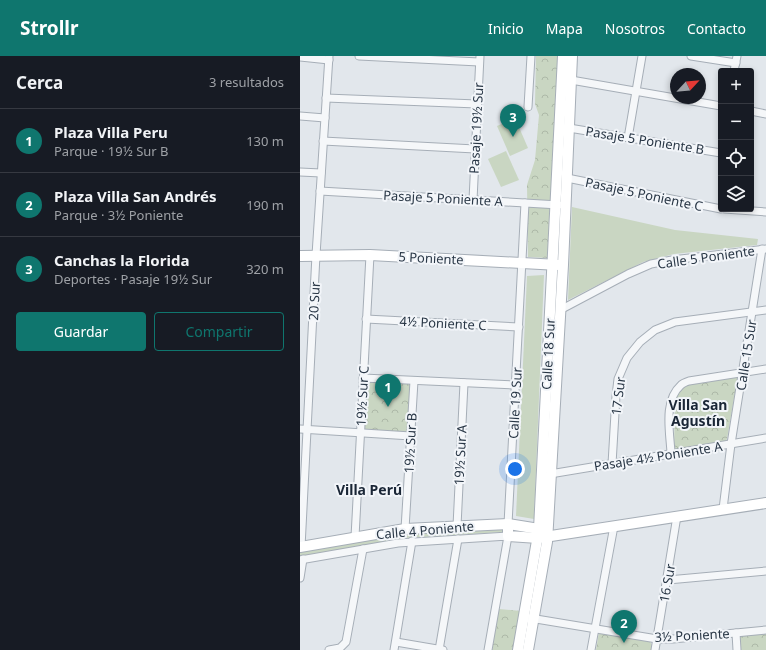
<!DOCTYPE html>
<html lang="es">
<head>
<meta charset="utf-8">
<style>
	:root { --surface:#171b24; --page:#242831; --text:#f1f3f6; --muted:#9ea1a6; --line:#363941; --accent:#0f766e }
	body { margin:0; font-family:"Noto Sans",sans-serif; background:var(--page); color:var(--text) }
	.controls { position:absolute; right:12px; top:12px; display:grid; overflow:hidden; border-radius:4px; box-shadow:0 2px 6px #0003 }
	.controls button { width:36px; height:36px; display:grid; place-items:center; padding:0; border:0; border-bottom:1px solid var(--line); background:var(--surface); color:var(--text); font:20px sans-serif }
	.compass { position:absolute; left:370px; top:12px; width:36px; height:36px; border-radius:50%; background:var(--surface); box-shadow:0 2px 6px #0003; rotate:64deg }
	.you { position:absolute; left:215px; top:413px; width:14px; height:14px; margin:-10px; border:3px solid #fff; border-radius:50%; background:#1a73e8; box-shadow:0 0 0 6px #1a73e833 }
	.badge { display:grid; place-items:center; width:26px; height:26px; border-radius:50%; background:var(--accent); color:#fff; font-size:13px; font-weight:700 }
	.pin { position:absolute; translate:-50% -33px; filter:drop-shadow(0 1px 2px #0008) }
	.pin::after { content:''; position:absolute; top:21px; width:14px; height:12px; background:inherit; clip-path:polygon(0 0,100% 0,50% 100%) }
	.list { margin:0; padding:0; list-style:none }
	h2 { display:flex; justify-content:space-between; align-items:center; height:52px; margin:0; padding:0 16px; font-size:17px }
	h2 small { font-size:13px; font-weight:400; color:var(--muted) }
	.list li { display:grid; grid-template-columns:26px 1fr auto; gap:12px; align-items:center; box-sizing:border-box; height:64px; padding:0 16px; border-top:1px solid var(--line) }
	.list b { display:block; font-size:15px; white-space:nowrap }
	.list p { margin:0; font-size:13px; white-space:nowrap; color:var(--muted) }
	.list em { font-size:13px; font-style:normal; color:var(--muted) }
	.actions { display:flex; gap:8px; padding:12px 16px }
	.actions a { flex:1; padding:9px 0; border:1px solid var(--accent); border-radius:4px; text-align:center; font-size:14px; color:var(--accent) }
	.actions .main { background:var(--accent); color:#fff }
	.icon { flex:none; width:22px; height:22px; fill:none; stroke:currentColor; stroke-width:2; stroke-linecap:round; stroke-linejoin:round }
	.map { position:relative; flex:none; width:466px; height:594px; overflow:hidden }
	header { display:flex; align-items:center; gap:24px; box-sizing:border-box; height:56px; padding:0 20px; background:var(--accent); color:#fff }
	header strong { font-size:19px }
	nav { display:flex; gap:22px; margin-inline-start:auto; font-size:14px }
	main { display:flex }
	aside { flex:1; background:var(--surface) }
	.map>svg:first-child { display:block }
</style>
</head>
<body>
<header>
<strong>Strollr</strong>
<nav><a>Inicio</a><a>Mapa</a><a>Nosotros</a><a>Contacto</a></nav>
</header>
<main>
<aside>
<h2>Cerca<small>3 resultados</small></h2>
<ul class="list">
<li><span class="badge">1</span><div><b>Plaza Villa Peru</b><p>Parque · 19½ Sur B</p></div><em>130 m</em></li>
<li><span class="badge">2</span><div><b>Plaza Villa San Andrés</b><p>Parque · 3½ Poniente</p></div><em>190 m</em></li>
<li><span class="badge">3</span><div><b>Canchas la Florida</b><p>Deportes · Pasaje 19½ Sur</p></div><em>320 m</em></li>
</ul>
<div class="actions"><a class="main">Guardar</a><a>Compartir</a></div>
</aside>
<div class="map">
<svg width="466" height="594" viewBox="0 0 466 594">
	<defs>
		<pattern id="park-crowns" width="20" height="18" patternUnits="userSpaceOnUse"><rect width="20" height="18" fill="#c9d6c2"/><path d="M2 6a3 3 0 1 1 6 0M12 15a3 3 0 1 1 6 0" fill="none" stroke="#adb8a8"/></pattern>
	</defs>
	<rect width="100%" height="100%" fill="#e2e7ec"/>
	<g fill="#c9d6c2">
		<path d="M 215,62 L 228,92 L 210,100 L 197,70 Z"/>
		<path d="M 206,95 L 219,124 L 201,131 L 188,103 Z"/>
		<path d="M 272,151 L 375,174 L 458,183 L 457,189 L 374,198 L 343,206 L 268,244 Z"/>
		<path d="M 244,219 L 234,463 L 216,460 L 227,220 Z"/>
		<path d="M 204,472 L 203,476 L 105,482 L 0,501 L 0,496 L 106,476 Z"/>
	</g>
	<g fill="url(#park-crowns)">
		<path d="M 236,0 L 258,0 L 248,202 L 228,201 L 227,129 L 235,104 L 239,59 L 235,48 Z"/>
		<path d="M 438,319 L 427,383 L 425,387 L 374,395 L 375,340 L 387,328 Z"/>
		<path d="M 66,324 L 114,326 L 111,379 L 63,376 Z"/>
		<path d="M 199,553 L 221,555 L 214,594 L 192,594 Z"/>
		<path d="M 299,576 L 349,584 L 352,589 L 351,594 L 296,594 Z"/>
		<path d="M 466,577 L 466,594 L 440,594 L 440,580 Z"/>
	</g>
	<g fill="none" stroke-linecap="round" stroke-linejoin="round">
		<g stroke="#a6aeb7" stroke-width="9">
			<g id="street">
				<path d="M 59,0 L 179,6"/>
				<path d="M 391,0 L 436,7"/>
				<path d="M 0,1 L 29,4"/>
				<path d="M 434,15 L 437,0"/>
				<path d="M 271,24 L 421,50"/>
				<path d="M 26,42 L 177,48"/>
				<path d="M 228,51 L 231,0"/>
				<path d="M 451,55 L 466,58"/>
				<path d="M 0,60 L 25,62"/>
				<path d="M 269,72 L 421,97"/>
				<path d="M 328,82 L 342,0"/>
				<path d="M 23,85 L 175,93"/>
				<path d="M 0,116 L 21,117"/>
				<path d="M 267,122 L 421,153"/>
				<path d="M 20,135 L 259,149"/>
				<path d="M 173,144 L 180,0"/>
				<path d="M 424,153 L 466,156"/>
				<path d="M 260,254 L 328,218 L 351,208 L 372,204 L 466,193"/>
				<path d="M 66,263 L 219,271"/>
				<path d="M 63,322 L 216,329"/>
				<path d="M 0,373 L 111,380"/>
				<path d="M 371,397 C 370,376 363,345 381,329 C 383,327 386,326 389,325 L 466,313"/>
				<path d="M 312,408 L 316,340 L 318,323 L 327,302 L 340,286 L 355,274 L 375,266 L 466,254"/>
				<path d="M 250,418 L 466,382"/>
				<path d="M 423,453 L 431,388 L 462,193"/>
				<path d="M 208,468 L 225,147"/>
				<path d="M 157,470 L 164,327"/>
				<path d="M 105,473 L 114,325"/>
				<path d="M 55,481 L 70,199"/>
				<path d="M 1,491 L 16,199 L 29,0"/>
				<path d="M 0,504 L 98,487 L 208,480 L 188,594"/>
				<path d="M 0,522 L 3,503"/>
				<path d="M 368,524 L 466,515"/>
				<path d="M 230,562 L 357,583 L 373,583 L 466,574"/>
				<path d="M 436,577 L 437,594"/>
				<path d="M 96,586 L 143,594"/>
				<path d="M 29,594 L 40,592 L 46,586 L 63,493"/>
				<path d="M 94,594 L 112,485"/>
				<path d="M 139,594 L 158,483"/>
				<path d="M 291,594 L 314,470"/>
				<path d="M 355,594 L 377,460"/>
			</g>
		</g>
		<g stroke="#a6aeb7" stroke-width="12">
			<g id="secondary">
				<path d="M 0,200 L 70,199 L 259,209"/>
				<path d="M 208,468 L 208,480 L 238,482 L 466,447"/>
				<path d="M 0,491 L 105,473 L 208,468 L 239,473 L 244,478"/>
				<path d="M 218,594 L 239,473 L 263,0"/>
				<path d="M 228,594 L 247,486 L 263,209 L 272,0"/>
			</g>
		</g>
		<use href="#street" stroke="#f5f7f9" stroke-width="7"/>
		<use href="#secondary" stroke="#fff" stroke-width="10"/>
	</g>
	<g text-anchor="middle" stroke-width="4" stroke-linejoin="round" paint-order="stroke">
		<g font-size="13" fill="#283645" stroke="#f2f5f9">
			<text transform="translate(176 72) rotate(-87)" y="5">Pasaje 19½ Sur</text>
			<text transform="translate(345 84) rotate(9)" y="5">Pasaje 5 Poniente B</text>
			<text transform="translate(344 138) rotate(12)" y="5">Pasaje 5 Poniente C</text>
			<text transform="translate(143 142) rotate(3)" y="5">Pasaje 5 Poniente A</text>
			<text transform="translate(406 201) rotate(-8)" y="5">Calle 5 Poniente</text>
			<text transform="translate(131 202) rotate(3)" y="5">5 Poniente</text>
			<text transform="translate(14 245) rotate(-87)" y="5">20 Sur</text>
			<text transform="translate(143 267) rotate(3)" y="5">4½ Poniente C</text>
			<text transform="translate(248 298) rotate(-87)" y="5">Calle 18 Sur</text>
			<text transform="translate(446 299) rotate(-81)" y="5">Calle 15 Sur</text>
			<text transform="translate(62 340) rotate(-87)" y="5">19½ Sur C</text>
			<text transform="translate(318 340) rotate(-83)" y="5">17 Sur</text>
			<text transform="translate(215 347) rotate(-87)" y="5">Calle 19 Sur</text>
			<text transform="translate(110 387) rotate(-87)" y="5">19½ Sur B</text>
			<text transform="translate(160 399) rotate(-87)" y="5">19½ Sur A</text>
			<text transform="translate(358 400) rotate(-9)" y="5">Pasaje 4½ Poniente A</text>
			<text transform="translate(125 474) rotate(-5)" y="5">Calle 4 Poniente</text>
			<text transform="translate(367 527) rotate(-80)" y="5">16 Sur</text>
			<text transform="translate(392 579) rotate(-3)" y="5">3½ Poniente</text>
		</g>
		<g font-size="14" font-weight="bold" fill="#1a2636" stroke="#f2f5f9">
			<text x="398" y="354">Villa San<tspan x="398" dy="16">Agustín</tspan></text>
			<text x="69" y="439">Villa Perú</text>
		</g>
	</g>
</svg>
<div class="controls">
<button>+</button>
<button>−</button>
<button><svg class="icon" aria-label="locate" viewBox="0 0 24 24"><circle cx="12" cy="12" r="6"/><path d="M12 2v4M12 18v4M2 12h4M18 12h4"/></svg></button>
<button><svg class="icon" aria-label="layers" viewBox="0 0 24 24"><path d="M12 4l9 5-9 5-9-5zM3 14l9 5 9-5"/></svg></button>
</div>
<svg class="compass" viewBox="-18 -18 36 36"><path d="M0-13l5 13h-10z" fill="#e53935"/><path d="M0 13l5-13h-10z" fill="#9ea1a6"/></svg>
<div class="you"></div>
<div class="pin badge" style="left:88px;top:351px">1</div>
<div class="pin badge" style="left:324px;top:587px">2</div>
<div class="pin badge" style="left:213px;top:81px">3</div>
</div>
</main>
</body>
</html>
